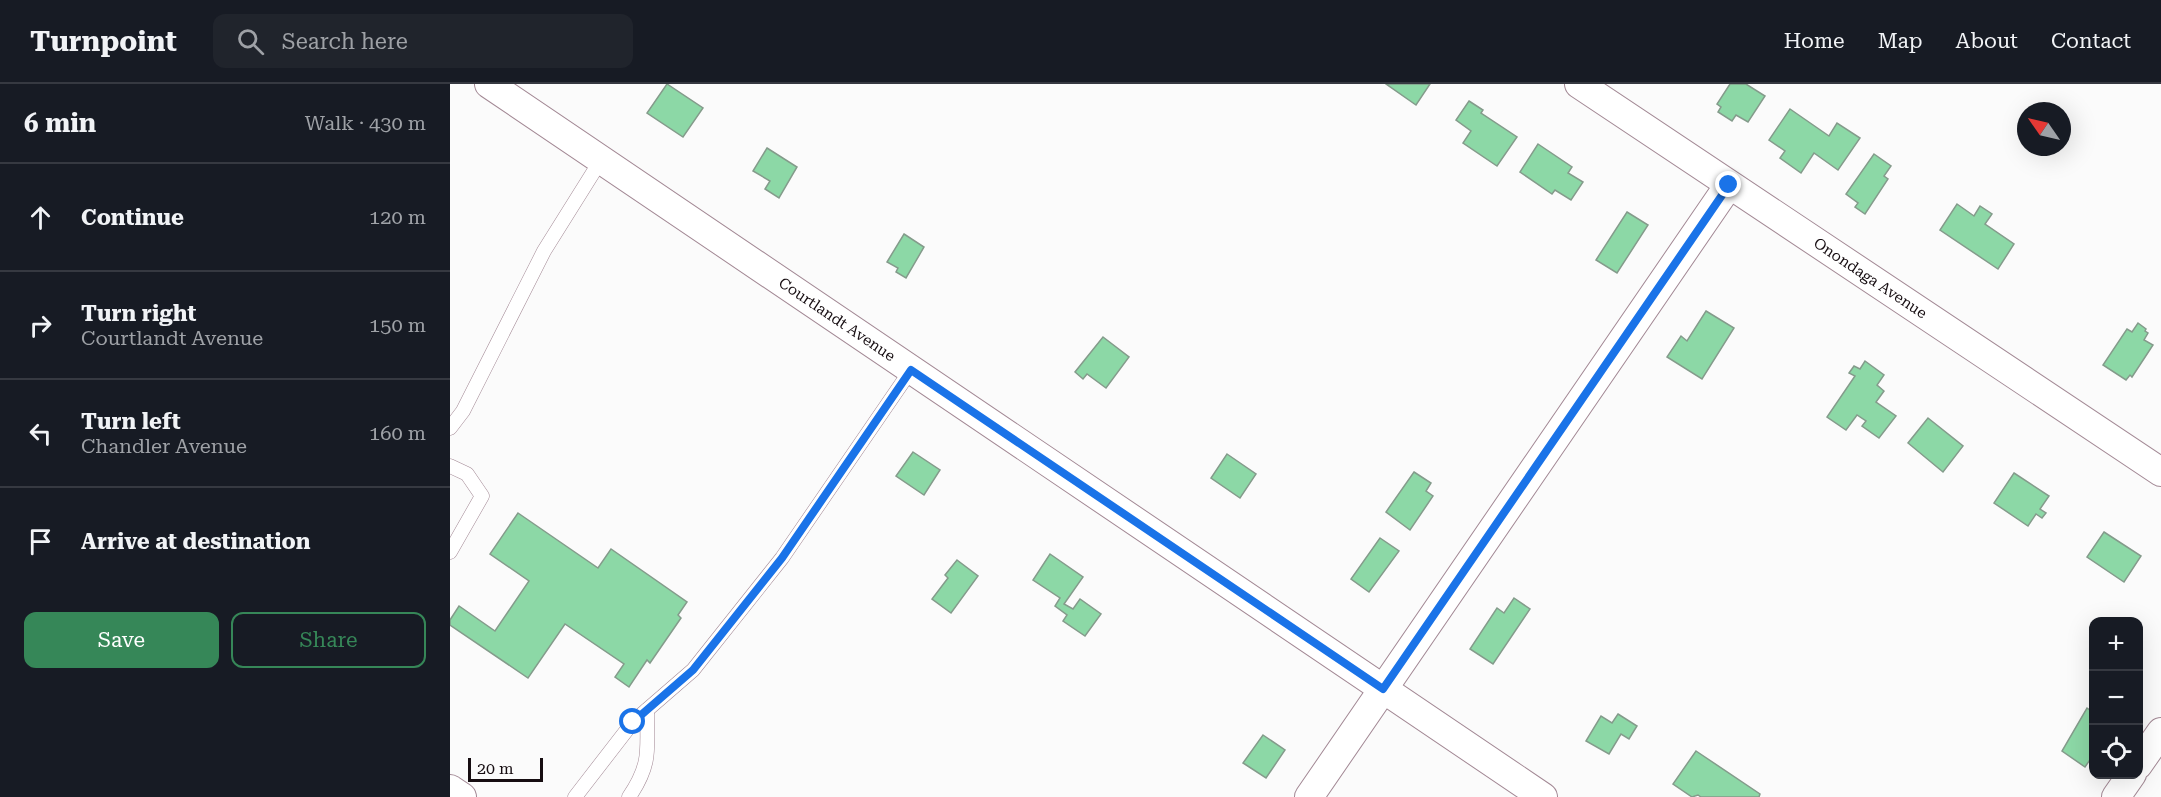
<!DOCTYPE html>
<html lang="en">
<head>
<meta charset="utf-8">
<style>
	:root { --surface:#171b24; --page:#20242c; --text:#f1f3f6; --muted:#9ea1a6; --line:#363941; --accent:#368758 }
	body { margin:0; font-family:"Roboto Serif",serif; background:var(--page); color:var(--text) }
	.controls { position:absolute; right:18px; bottom:18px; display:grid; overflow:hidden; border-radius:12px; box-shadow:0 6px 24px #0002 }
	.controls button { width:54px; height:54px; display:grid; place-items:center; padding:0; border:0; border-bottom:2px solid var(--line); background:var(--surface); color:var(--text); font:30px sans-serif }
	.compass { position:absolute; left:1567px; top:18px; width:54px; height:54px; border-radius:50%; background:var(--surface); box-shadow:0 6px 24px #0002; rotate:304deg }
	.scale { position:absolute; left:18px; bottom:15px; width:75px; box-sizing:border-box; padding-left:6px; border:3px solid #160d11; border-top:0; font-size:16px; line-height:21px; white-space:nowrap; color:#160d11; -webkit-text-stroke:4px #fbfbfb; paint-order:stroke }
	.stop { position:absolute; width:18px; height:18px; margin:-14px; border:4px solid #1a73e8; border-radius:50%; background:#fff }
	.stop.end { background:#1a73e8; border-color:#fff; box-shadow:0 2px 6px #0008 }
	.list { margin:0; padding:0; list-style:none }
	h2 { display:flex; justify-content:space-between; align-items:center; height:78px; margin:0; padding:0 24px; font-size:26px }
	h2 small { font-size:20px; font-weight:400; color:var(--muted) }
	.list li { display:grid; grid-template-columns:39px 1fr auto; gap:18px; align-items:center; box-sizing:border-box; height:108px; padding:0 24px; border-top:2px solid var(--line) }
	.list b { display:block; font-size:22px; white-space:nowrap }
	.list p { margin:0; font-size:20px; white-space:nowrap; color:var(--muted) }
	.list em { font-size:20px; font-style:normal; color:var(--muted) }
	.actions { display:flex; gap:12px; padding:18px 24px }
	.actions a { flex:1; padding:14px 0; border:2px solid var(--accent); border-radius:12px; text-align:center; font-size:21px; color:var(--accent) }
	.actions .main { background:var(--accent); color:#fff }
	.icon { flex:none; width:33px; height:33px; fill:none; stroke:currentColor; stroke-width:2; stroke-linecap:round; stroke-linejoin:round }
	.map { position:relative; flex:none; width:1711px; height:713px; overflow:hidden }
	header { display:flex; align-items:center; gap:36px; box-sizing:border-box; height:84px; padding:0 30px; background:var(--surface); border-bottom:2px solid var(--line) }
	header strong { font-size:28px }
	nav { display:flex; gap:33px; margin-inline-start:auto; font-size:21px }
	.search { width:420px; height:54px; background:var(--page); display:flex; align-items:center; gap:15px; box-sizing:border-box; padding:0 21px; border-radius:12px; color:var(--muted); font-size:22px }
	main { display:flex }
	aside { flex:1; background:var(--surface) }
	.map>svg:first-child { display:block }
</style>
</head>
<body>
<header>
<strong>Turnpoint</strong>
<div class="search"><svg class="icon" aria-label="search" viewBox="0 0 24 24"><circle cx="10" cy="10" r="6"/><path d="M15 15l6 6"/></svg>Search here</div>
<nav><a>Home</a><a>Map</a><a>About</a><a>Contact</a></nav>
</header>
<main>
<aside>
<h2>6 min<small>Walk · 430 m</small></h2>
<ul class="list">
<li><svg class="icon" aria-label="ahead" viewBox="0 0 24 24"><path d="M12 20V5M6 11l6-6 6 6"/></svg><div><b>Continue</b></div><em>120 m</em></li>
<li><svg class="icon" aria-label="right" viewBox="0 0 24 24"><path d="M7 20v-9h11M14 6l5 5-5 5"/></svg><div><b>Turn right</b><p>Courtlandt Avenue</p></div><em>150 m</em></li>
<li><svg class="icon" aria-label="left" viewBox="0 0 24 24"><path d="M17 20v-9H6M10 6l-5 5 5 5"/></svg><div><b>Turn left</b><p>Chandler Avenue</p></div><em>160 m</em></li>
<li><svg class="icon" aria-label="arrive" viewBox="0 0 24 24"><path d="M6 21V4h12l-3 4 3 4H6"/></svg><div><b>Arrive at destination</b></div></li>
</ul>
<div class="actions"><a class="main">Save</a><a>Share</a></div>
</aside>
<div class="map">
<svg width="1711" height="713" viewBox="0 0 1711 713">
	<rect width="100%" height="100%" fill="#fbfbfb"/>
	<g fill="#8cd8a6" stroke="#849b8b" stroke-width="1.5">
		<path d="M 217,0 L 253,24 L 233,53 L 197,29 Z"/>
		<path d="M 936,0 L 980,0 L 966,21 Z"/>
		<path d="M 1280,0 L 1296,0 L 1315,12 L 1298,38 L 1286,31 L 1282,37 L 1268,28 L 1271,23 L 1267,20 Z"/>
		<path d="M 1019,17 L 1033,26 L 1031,29 L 1067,53 L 1047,82 L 1013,59 L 1021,47 L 1006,36 Z"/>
		<path d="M 1340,25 L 1379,52 L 1387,39 L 1410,54 L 1388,86 L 1364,69 L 1351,89 L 1330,74 L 1335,67 L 1319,56 Z"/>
		<path d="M 1088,60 L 1122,83 L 1118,89 L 1133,98 L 1121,116 L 1105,106 L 1102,110 L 1070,88 Z"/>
		<path d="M 317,64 L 347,83 L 329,114 L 315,105 L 320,97 L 303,87 Z"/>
		<path d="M 1424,70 L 1441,82 L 1434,92 L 1438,95 L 1415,130 L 1405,123 L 1408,119 L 1396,110 Z"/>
		<path d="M 1507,120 L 1524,132 L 1530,122 L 1542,130 L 1535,140 L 1564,160 L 1548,185 L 1490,146 Z"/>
		<path d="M 1177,128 L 1198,141 L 1167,189 L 1146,176 Z"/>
		<path d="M 454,150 L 474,163 L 456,194 L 446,188 L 448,184 L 437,178 Z"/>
		<path d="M 1256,227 L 1284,244 L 1252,295 L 1217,273 L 1231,252 L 1237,257 Z"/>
		<path d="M 1688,239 L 1696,245 L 1695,247 L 1698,249 L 1694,256 L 1703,261 L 1682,293 L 1680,291 L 1676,296 L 1653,281 L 1677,245 L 1682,248 Z"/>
		<path d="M 653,253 L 679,273 L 656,304 L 637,290 L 633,295 L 625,288 Z"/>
		<path d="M 1415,277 L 1434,291 L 1427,301 L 1434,307 L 1426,318 L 1446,332 L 1429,354 L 1412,342 L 1416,337 L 1407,331 L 1396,346 L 1377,333 L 1405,292 L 1399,289 L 1404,282 L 1410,285 Z"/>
		<path d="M 1478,334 L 1513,362 L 1493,388 L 1458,359 Z"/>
		<path d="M 463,368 L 490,386 L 474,411 L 446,392 Z"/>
		<path d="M 777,370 L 806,390 L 790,414 L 761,394 Z"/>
		<path d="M 964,388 L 981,399 L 976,407 L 983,412 L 960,446 L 936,428 Z"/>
		<path d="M 1564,389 L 1599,412 L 1590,425 L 1596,429 L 1592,434 L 1586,430 L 1578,442 L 1544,419 Z"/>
		<path d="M 68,429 L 148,484 L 161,465 L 237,518 L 228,531 L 231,534 L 200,579 L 197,576 L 179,603 L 165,593 L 174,580 L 115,540 L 78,594 L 0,541 L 0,536 L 9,522 L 45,547 L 79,497 L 40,470 Z"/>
		<path d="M 1654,448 L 1691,472 L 1674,498 L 1637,473 Z"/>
		<path d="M 930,454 L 949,467 L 919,508 L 901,495 Z"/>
		<path d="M 600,470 L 633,493 L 614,520 L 623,525 L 630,515 L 651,530 L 635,552 L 613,537 L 617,531 L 605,522 L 610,514 L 583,496 Z"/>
		<path d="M 507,476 L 528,492 L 501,529 L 482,515 L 498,494 L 495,491 Z"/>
		<path d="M 1064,514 L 1080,525 L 1043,580 L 1020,565 L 1047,524 L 1054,529 Z"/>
		<path d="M 1637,624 L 1644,629 L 1644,670 L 1635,683 L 1612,667 Z"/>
		<path d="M 1168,630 L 1187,642 L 1179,655 L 1171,650 L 1159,670 L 1136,657 L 1151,632 L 1162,639 Z"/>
		<path d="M 813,651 L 835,666 L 816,694 L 793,679 Z"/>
		<path d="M 1246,667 L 1310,710 L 1309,713 L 1251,713 L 1248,711 L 1242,713 L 1223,700 Z"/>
	</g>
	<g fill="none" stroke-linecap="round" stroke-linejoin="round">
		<g stroke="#a38995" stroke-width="15">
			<g id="lane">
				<path d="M 0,344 L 13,327 L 94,167 L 151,76"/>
				<path d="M 0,382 L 17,390 L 32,412 L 0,468"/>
				<path d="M 125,713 L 183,638 L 243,586 L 332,474 L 461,286"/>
				<path d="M 179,713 C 202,679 197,665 197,626"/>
			</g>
		</g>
		<g stroke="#a38995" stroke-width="30">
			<g id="street">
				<path id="s1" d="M 39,0 L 1093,713"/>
				<path id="s2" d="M 1129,0 L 1711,388"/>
				<path d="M 1688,681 L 1711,648"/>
				<path d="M 0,705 L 12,713"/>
				<path d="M 859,713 L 1279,101"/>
				<path d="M 1666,713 L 1682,690"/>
			</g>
		</g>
		<use href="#lane" stroke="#fff" stroke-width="14"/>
		<use href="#street" stroke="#fff" stroke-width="28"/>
	</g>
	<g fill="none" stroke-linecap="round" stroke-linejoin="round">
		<path stroke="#1a73e8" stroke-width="8" d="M 183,638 L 243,586 L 332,474 L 461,286 L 933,605 L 1279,101"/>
	</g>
	<g text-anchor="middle" stroke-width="4.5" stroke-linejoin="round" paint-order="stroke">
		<g font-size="15" fill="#160d11" stroke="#fbfbfb">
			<text dy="5" stroke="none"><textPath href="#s2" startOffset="350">Onondaga Avenue</textPath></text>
			<text dy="5" stroke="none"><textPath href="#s1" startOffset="420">Courtlandt Avenue</textPath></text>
		</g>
	</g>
</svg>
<div class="controls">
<button>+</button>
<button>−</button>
<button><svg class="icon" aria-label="locate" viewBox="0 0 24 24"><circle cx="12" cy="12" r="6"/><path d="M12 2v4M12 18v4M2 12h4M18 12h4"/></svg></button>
</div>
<svg class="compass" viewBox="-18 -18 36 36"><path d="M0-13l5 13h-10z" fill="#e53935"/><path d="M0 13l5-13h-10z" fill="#9ea1a6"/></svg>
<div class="scale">20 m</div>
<div class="stop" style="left:183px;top:638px"></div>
<div class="stop end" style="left:1279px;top:101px"></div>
</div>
</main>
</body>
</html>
